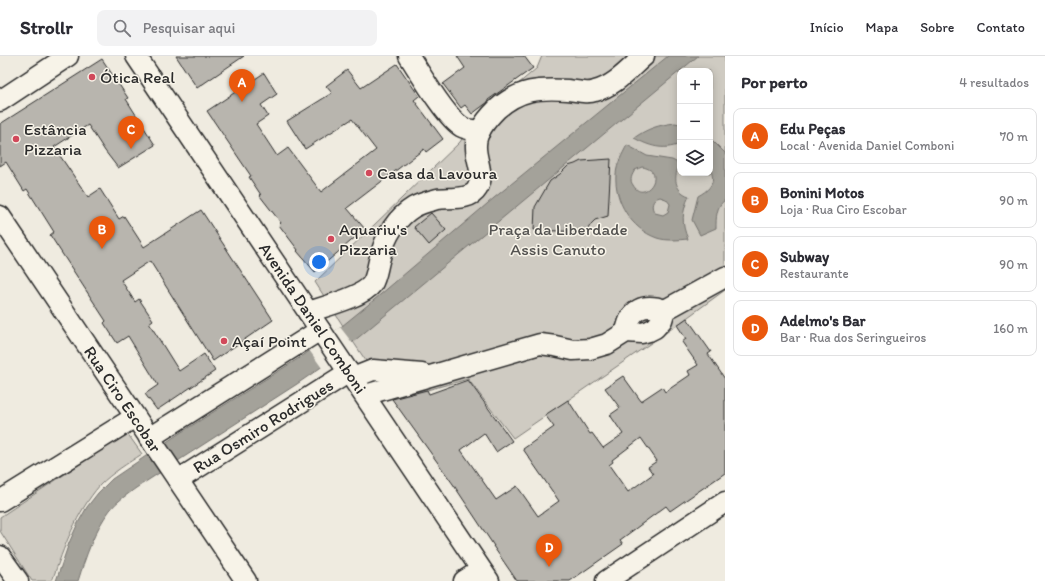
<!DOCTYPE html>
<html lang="pt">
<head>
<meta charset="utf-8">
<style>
	:root { --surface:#fff; --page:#f2f2f3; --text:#2b2b33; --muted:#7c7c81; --line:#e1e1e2; --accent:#ea580c }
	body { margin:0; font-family:Itim,sans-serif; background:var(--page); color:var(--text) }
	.controls { position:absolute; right:12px; top:12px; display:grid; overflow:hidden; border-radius:8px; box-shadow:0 2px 10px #0003 }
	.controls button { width:36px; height:36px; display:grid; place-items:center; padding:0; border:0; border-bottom:1px solid var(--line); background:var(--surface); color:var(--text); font:20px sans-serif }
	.you { position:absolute; left:319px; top:206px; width:14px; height:14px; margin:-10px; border:3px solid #fff; border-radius:50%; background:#1a73e8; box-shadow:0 0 0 6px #1a73e833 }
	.badge { display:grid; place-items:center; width:26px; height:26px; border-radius:50%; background:var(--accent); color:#fff; font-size:13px; font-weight:700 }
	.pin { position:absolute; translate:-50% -33px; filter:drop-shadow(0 1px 2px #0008) }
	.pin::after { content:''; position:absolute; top:21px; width:14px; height:12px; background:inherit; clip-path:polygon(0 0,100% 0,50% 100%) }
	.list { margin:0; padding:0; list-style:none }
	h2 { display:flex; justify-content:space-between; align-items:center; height:52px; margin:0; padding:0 16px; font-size:17px }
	h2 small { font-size:13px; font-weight:400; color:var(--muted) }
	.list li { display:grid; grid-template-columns:26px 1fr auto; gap:12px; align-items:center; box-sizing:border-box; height:56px; margin:0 8px 8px; padding:0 8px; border:1px solid var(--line); border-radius:8px }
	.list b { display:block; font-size:15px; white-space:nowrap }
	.list p { margin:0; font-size:13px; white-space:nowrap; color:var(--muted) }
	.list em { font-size:13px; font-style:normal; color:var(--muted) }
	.icon { flex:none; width:22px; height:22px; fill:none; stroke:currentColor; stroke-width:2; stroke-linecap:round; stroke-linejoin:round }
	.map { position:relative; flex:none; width:725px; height:525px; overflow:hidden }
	header { display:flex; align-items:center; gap:24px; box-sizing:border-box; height:56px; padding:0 20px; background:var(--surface); border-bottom:1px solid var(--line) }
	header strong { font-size:19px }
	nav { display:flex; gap:22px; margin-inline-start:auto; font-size:14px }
	.search { width:280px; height:36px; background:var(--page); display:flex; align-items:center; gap:10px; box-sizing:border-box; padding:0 14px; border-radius:8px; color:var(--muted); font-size:15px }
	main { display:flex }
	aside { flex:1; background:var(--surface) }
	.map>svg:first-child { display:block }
</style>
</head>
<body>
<header>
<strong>Strollr</strong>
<div class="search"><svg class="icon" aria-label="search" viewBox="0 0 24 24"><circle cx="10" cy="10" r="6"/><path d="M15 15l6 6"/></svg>Pesquisar aqui</div>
<nav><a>Início</a><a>Mapa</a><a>Sobre</a><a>Contato</a></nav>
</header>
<main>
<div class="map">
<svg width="725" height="525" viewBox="0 0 725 525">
	<rect width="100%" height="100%" fill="#efebe0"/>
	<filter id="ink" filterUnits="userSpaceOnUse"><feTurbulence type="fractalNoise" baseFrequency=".025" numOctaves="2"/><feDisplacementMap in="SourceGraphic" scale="8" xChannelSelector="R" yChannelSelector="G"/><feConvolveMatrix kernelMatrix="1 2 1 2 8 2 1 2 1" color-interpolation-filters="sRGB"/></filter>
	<g filter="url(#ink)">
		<g fill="#cfcbc2" stroke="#7d7b76" fill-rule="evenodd">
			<path d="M 542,0 L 725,0 L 725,234 L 677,269 L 513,382 L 468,323 L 427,334 L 390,341 L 354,287 L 315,226 L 460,86 L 472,67 L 537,12 ZM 680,15 L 710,15 L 710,117 L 680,117 Z"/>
			<path d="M 127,377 L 142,398 C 128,407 112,417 100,429 C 76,457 64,491 52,525 L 32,525 L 0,475 L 0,461 Z"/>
		</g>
		<g fill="#a4a29a" stroke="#74726e" fill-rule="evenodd">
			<path d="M 668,0 L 698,0 L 330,305 L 297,328 L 136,432 C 127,439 117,445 110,454 C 94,475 86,500 78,525 L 56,525 L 69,487 L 78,467 L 87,451 L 98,437 L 112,423 L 180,377 L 304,299 L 342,270 L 374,244 L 494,142 Z"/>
			<path d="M 675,67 L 680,68 L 680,88 C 663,95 649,90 634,82 C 648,72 659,69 675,67 Z"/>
			<path d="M 710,82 L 725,97 L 725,144 C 716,150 716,162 716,172 L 700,179 L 692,164 L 698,140 C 707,135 715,129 712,118 C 711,113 710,116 710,111 C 709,102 710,92 710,82 Z"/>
			<path d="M 627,89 L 647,100 L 672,104 L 680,108 C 673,120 674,135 689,140 C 682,155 681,168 688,183 C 678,184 666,185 657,182 C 631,173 614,145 616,118 C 617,107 622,99 627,89 ZM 642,111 C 669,115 644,149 633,129 C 629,124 632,119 635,114 ZM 660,141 L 666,143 L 670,148 L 668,156 L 663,159 L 655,157 C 650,151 652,143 660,141 Z"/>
		</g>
		<path fill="#efebe0" d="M 340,271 L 354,289 L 322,312 L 309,294 Z"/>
		<g fill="#b8b5ae" stroke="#2b2b2b" fill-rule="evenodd">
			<path d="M 176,0 L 244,0 L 197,32 Z"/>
			<path d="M 457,0 L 524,0 L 533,12 L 488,44 L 488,46 L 472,58 L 465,49 L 461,52 L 443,28 L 465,12 Z"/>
			<path d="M 102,3 L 128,42 L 126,43 L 155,89 L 118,112 L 105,95 L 88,69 L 54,91 L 88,141 L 100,133 L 119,163 L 124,160 L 144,191 L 201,154 L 273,264 L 213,305 L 150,205 L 121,224 L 135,246 L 139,243 L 153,264 L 149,267 L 179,315 L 204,298 L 215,315 L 157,354 L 145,338 L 158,329 L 128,280 L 117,287 L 104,267 L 106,265 L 50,179 L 54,176 L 27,133 L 24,135 L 6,106 L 0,110 L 0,68 Z"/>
			<path d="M 397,8 L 419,40 L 414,44 L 443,83 L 426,96 L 424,93 L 347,152 L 365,173 L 315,216 L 297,195 L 298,194 L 279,169 L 281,167 L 260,140 L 261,139 L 249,121 L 251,120 L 207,55 L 264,17 L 277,38 L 261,49 L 268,60 L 256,68 L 277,100 L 288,92 L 321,136 L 376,94 L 352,63 L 305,93 L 287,65 L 332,37 L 326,30 L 347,14 L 361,32 Z"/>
			<path d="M 611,103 L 608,160 L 595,164 L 591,168 L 586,176 L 534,174 L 535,151 L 550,125 L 560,118 L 568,110 L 575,108 L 581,105 Z"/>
			<path d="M 431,157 L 446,174 L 429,189 L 414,171 Z"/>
			<path d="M 687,262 L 711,296 L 708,298 L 725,323 L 725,417 L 670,455 L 666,450 L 620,484 L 623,488 L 570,525 L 517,525 L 493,490 L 494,490 L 453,428 L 392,343 L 427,334 L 429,338 L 468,324 L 512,385 L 496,396 L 484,377 L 461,394 L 496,444 L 517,430 L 538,460 L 559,445 L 523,393 L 554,371 L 545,359 L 568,344 L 590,378 L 592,377 L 603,392 L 623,378 L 610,359 L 620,352 L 605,332 L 623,320 L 641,345 L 662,331 L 665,336 L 690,319 L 688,315 L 698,309 L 682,286 L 686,283 L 677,269 ZM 641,382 L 657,405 L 648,411 L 653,418 L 628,436 L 609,409 L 613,406 L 612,404 Z"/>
		</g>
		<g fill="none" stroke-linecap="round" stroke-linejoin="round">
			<g stroke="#2b2b2b" stroke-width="23">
				<g id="minor">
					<path d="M 136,0 L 489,525"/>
					<path d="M 409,0 C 420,17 446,62 462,71 C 467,74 474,74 480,75"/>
					<path d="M 0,45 L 68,0"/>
					<path d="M 0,160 L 246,525"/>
					<path d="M 308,256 C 323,251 363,241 372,228 C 376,222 377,213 379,205 C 384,184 394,163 414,151 C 421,147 430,145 437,143 C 449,141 470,145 477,133 C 486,119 475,104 476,89 C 476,76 489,61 497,53 C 520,33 539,32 568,34 C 577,35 587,38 595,35 C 615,30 629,13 644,0"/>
					<path d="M 626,276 C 630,252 644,247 665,254"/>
					<path d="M 353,322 L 373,314 L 422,318"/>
					<path d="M 365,339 L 540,288 L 555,290 L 573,294 L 590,293 L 607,288 L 626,276 L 642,277 L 649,275 L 655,272 L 662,264 L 665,254 L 725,221"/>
					<path d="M 149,382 L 320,274"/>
					<path d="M 178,424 L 349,316"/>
					<path d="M 0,445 L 135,361"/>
					<path d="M 0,500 L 18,525"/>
					<path d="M 464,525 L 481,514"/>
					<path d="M 606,525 L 725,446"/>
				</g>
			</g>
			<use href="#minor" stroke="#f7f3e8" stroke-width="20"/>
		</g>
	</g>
	<g fill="#d1495b" stroke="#f7f3e8" stroke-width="1.5">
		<circle cx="92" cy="21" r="4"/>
		<circle cx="16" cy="83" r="4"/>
		<circle cx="369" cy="117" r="4"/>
		<circle cx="331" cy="183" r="4"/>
		<circle cx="224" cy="285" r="4"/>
	</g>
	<g text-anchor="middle" stroke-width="3" stroke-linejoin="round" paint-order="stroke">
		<g font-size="17" fill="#2b2b2b" stroke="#f7f3e8" text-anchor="start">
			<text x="100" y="27">Ótica Real</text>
			<text x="24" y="79">Estância<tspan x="24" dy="20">Pizzaria</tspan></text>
			<text x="377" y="123">Casa da Lavoura</text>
			<text x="339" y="179">Aquariu's<tspan x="339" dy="20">Pizzaria</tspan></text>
			<text x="232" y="291">Açaí Point</text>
		</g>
		<g font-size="17" fill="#545351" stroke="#f7f3e8">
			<text x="558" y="179">Praça da Liberdade<tspan x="558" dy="20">Assis Canuto</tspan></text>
		</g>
		<g font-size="17" fill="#2b2b2b" stroke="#f7f3e8">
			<text transform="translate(313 262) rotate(56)" y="6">Avenida Daniel Comboni</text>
			<text transform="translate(123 343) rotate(56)" y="6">Rua Ciro Escobar</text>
			<text transform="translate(263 370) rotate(-32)" y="6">Rua Osmiro Rodrigues</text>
		</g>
	</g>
</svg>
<div class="controls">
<button>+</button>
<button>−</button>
<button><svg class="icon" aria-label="layers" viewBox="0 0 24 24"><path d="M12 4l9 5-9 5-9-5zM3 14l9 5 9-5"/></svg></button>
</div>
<div class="you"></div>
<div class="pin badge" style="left:242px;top:46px">A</div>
<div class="pin badge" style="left:102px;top:193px">B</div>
<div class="pin badge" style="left:131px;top:93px">C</div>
<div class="pin badge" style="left:549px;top:511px">D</div>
</div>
<aside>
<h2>Por perto<small>4 resultados</small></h2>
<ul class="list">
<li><span class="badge">A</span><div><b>Edu Peças</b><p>Local · Avenida Daniel Comboni</p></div><em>70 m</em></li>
<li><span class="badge">B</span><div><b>Bonini Motos</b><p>Loja · Rua Ciro Escobar</p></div><em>90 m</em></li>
<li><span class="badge">C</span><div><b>Subway</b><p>Restaurante</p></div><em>90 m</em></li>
<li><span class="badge">D</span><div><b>Adelmo's Bar</b><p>Bar · Rua dos Seringueiros</p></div><em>160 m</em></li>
</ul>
</aside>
</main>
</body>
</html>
